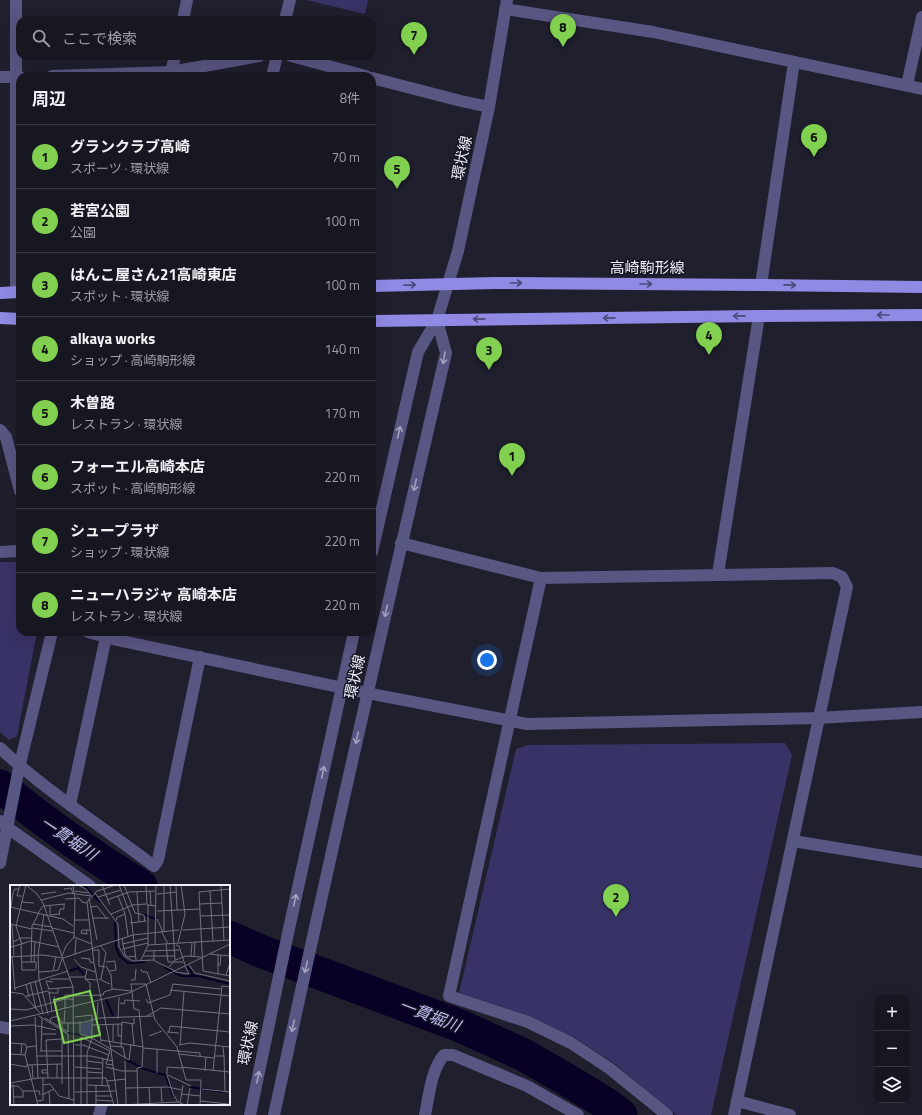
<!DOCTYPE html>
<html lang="ja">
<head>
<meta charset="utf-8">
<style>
	:root { --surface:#171722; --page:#20202a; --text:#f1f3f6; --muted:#9e9fa5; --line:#363640; --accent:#81d050 }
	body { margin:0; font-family:"Titillium Web","Noto Sans JP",sans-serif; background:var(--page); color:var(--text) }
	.controls { position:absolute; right:12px; bottom:12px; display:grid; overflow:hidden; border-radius:8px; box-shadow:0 4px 16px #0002 }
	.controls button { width:36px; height:36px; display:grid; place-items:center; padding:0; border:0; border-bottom:1px solid var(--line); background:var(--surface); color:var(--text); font:20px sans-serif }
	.you { position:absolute; left:487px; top:660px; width:14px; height:14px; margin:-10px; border:3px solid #fff; border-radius:50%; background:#1a73e8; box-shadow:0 0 0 6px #1a73e833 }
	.badge { display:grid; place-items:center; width:26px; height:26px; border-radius:50%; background:var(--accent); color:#111; font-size:13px; font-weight:700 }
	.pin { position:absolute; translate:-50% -33px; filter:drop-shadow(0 1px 2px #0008) }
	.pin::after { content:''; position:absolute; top:21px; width:14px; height:12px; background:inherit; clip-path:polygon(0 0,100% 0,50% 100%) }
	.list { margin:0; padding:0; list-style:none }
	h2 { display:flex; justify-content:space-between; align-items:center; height:52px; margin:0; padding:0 16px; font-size:17px }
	h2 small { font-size:13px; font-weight:400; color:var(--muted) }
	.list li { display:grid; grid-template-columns:26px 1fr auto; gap:12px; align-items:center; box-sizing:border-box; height:64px; padding:0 16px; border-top:1px solid var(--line) }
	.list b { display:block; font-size:15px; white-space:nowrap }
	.list p { margin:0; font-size:13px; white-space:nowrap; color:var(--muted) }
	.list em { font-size:13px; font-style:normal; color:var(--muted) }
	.icon { flex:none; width:22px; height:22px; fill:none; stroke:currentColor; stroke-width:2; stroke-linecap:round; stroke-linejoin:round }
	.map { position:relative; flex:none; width:922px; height:1115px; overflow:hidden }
	.search { position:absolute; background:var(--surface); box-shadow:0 4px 16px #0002; left:16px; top:16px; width:360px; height:44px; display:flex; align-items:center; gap:10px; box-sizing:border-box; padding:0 14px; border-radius:12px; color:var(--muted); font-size:15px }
	.panel { position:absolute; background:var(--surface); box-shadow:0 4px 16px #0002; left:16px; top:72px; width:360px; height:564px; border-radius:12px }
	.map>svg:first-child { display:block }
</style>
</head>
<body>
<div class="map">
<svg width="922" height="1115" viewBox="0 0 922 1115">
	<rect width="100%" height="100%" fill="#1f1f2e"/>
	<g fill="#383366">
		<path d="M 306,0 L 368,0 L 365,14 Z"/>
		<path d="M 0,562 L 20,562 L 20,632 L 37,632 L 17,736 L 9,740 L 0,732 Z"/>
		<path d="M 785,743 L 792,755 L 711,1115 L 677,1115 L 662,1104 L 614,1063 L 575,1038 L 529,1016 L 459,993 L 516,749 L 528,745 Z"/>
	</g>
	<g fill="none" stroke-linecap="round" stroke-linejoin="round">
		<g stroke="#080025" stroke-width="33">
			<path d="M 0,786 C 45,823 92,856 141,886"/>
			<path d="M 229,937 L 263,952 L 458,1025 L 522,1054 L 564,1078 L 605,1103 L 621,1115"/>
		</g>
		<g stroke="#585682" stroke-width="12">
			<path d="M 505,9 L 653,32 L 922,89"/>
			<path d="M 183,20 L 187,0"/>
			<path d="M 285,20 L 290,0"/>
			<path d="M 291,56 L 366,76"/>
			<path d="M 171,72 L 175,56"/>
			<path d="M 52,76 L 171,72 L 259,56"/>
			<path d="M 272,76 L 277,56"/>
			<path d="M 0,77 L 20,77"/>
			<path d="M 372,78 L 461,101 L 489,107"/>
			<path d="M 907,85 L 922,17"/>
			<path d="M 761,285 L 794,62"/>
			<path d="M 16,292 L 16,0"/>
			<path d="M 0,430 L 6,437 L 20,491"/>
			<path d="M 401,543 L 541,578 L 833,573 L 842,577 L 847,587 L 734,1115"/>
			<path d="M 0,552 L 20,551"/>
			<path d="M 372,552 L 418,352 L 437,320 L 458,251 L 489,107 L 507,0"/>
			<path d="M 718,574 L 759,316"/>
			<path d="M 541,578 L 449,996 L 528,1022 L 571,1043 L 609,1068 L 667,1115"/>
			<path d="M 88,632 L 117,640 L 367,693 L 527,724 L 818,718 L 922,712"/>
			<path d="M 0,748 C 47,792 103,827 154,866 L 158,860 L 200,657"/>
			<path d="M 70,805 L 106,637"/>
			<path d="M 0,821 L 8,828 L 90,886"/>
			<path d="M 793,841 L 922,862"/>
			<path d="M 0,863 L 19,768 L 52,632"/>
			<path d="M 0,1027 L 11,1029"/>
			<path d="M 737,1101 L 790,1115"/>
			<path d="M 99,1115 L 102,1104"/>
			<path d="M 250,1115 L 287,938 L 354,632"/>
			<path d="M 274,1115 C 329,860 387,606 446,353 L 437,320"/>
			<path d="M 425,1115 C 429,1096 431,1070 444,1055 L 453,1055 L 527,1086 L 578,1115"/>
		</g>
		<g stroke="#908ae5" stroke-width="12">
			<path d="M 372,286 L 495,283 L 761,285 L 922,287"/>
			<path d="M 0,293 L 20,292"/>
			<path d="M 0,318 L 20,319"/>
			<path d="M 372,321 L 759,316 L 922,315"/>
		</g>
	</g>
	<defs><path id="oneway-shaft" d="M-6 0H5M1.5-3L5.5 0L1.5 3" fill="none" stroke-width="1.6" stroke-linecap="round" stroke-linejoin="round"/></defs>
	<g stroke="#4d4a7b">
		<use href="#oneway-shaft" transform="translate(516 283)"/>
		<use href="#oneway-shaft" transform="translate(646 284)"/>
		<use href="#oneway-shaft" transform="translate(410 285) rotate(-1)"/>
		<use href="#oneway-shaft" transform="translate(790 285) rotate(1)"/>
		<use href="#oneway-shaft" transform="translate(883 315) rotate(180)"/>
		<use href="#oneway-shaft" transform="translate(739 316) rotate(179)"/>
		<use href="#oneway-shaft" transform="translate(609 318) rotate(179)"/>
		<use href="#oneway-shaft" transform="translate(479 319) rotate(179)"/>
	</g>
	<g stroke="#a3a2be">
		<use href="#oneway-shaft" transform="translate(444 358) rotate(100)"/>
		<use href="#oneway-shaft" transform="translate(399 432) rotate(-77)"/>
		<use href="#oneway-shaft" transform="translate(415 485) rotate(103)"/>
		<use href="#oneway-shaft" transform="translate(386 611) rotate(103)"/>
		<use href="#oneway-shaft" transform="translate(357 738) rotate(103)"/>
		<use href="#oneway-shaft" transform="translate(323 772) rotate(-78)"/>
		<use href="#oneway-shaft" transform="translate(295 900) rotate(-78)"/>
		<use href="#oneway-shaft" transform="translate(306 967) rotate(103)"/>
		<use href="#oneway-shaft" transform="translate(293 1026) rotate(102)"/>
		<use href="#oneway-shaft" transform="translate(258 1077) rotate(-78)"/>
	</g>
	<g text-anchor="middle" stroke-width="3" stroke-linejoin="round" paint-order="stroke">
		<g font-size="15" fill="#eeeff9" stroke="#161524">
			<text transform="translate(462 158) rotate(-78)" y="5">環状線</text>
			<text x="647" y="273">高崎駒形線</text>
			<text transform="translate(355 677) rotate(-77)" y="5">環状線</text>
			<text transform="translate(248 1043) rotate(-78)" y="5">環状線</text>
		</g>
		<g font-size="16" font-style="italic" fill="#c1c0f7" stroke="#161524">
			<text transform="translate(69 838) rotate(34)" y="6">一貫堀川</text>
			<text transform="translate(430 1015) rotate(21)" y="6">一貫堀川</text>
		</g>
	</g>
	<g transform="translate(10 885)">
		<rect width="220" height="220" fill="#1f1f2e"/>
		<path d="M 81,136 L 82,152 L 71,149 L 71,139 Z" fill="#383366"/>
		<path fill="none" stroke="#080025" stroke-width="2" d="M 74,0 L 90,17M 132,29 L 146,34M 105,37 L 106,62 L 109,70 L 118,78 L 135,77M 176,79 L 183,90M 154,82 L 171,91 L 188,91 L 220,99M 59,86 L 68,83 L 74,89M 96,114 L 103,131M 57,148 L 72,150M 117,175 L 134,184 L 158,191M 156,192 L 163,211M 180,202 L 213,207"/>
		<path fill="none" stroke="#72727f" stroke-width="1" d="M 10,0 L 7,11 L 12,11M 16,0 L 27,9 L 33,18 L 63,102 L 64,220M 17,0 L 32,0M 68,0 L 76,4 L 81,11M 92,0 L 100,20M 106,0 L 87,6 L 77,17 L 84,78 L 101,165 L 108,220M 109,0 L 121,31 L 126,75M 114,0 L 125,28 L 134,30 L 135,37M 136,0 L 137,20 L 146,21M 166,0 L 167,25M 211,0 L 214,56M 54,4 L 61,3 L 63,8M 220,4 L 189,7 L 193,86 L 220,91M 65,6 L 78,8M 140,6 L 141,20M 200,6 L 203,56M 127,7 L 129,37M 85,8 L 108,39 L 109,62 L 115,72 L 123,76 L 143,75 L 165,86M 31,9 L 46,7M 147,9 L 167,7M 108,11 L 115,29 L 118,51M 88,12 L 111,5M 79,13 L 87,55M 55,14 L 69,13 L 72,17 L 77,18M 31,15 L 59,8 L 81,11M 97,15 L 119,7 L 145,6M 12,17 L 24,18M 190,19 L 212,18M 40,21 L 40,30 L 50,29M 0,22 L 53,34 L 63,41M 1,22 L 3,8 L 5,4 L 9,4M 81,22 L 87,21 L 97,34M 147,26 L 190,24M 28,28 L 33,21 L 55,19M 34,29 L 28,70 L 29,94 L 38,129M 101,29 L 123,20 L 136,19M 49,30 L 50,24 L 54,24 L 54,19M 191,31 L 220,30M 82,33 L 99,33M 147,34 L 153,47M 65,35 L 79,35M 107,35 L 106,33 L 115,29M 120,38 L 136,36M 0,39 L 22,44M 2,39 L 4,71M 23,39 L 42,42M 22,43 L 43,46M 42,43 L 64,48M 76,45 L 77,49 L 71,48 L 72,45 L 80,45M 173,45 L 220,42M 151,46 L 158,59M 154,46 L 154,0M 64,52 L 82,59M 112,53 L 115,70 L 118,72 L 126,71M 3,57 L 11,53 L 22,53M 168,58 L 175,29 L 171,0M 112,59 L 138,53M 156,59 L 158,77 L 173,77M 11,60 L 12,85 L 26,85M 12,60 L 6,41 L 16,0M 90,60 L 96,68 L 91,94M 138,60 L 220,55M 145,60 L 146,0M 166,60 L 169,61 L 175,80M 1,62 L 21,56 L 49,62M 112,64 L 138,58M 83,65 L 89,65 L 89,81 L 95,82M 136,66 L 169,65M 65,69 L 66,54M 200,69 L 220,71M 208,70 L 208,88M 2,71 L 5,105M 52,71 L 56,61 L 64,52 L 65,14 L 63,0M 133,71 L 144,71 L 144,65M 181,71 L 182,58M 0,72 L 33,70 L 53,73 L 123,50 L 169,45M 184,72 L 185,57M 71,73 L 80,74 L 80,77 L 84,78M 64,74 L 71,82 L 85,87M 131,75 L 138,60 L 138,20M 144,75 L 144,71 L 165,71M 165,75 L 176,71 L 191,72M 12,77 L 26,77 L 26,84M 21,77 L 22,41 L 29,28M 24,77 L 25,57M 96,77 L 105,76 L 106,85 L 99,86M 179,80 L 185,88 L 220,96M 208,80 L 210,80 L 211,70M 96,81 L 101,90 L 102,104M 159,82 L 165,75 L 160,0M 131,84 L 132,87 L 137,87 L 141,98M 77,85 L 75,94 L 80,98 L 80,110M 44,86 L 48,85 L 52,74M 29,87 L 43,86 L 46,72M 165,87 L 179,89 L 175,81M 216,90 L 220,78M 60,92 L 75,92M 40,94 L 60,94M 75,94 L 87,95M 89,94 L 100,99M 121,95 L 125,95 L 126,84M 25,96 L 33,129M 20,97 L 26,124M 16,99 L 19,112M 5,103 L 58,86M 38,104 L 63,102M 39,104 L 36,96 L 43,97M 160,105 L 220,111M 39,106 L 42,127M 0,107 L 13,109 L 31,129M 94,107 L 103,104 L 121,106M 38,108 L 48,108 L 48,104M 16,111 L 38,106M 44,111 L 47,126M 64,111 L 93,110 L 94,107M 136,114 L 138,118 L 160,110 L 163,99 L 211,104M 110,118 L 114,119 L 115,115 L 130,116M 0,124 L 16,125 L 55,114 L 64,114M 55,124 L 55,110 L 64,110M 29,131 L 58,149 L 59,213M 137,131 L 151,123 L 220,129M 25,132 L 28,193M 65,132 L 82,130 L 82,153 L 77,168 L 77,220M 35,133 L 58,147 L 58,138M 87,134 L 88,117M 108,134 L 109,112M 0,136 L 119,108 L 220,59M 40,136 L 41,133 L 48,131 L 52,138 L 52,199M 70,136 L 70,149 L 82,153 L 119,175 L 121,159M 112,137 L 124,139 L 124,133M 52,138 L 71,138 L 89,133 L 143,131M 54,138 L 55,125M 103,139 L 103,156M 108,139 L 108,151 L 111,151M 122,139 L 124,160M 82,140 L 112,139M 89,140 L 91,157M 0,141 L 23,140 L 46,145M 157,147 L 169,148M 159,147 L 160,141 L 220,147M 31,149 L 46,149M 139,151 L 152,146M 36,155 L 38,193M 36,155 L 52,154M 91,155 L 133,162M 0,158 L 15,159 L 17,163M 65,160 L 73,160 L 99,170M 169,160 L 180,158 L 220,162M 170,160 L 174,106M 101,161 L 113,162 L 115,173M 111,162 L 112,137M 133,163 L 190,168 L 190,172M 30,166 L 52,166M 31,166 L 32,133M 0,169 L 15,170 L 28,220M 169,169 L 204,173M 11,170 L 12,158M 15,170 L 17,162 L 26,161M 26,171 L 81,171 L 103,176M 204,171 L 214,171 L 213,162M 214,171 L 215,206M 77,176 L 92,178M 115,176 L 116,219M 0,179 L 17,182M 47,179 L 47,193M 16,180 L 52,179M 22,180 L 23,193M 65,182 L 91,184M 96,182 L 112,186 L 127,186M 171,182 L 220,187M 172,183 L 157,182 L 157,190 L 163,209 L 168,217 L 175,220M 37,185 L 32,185 L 32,188 L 38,188M 195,186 L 196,172M 203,186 L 212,101 L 220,102M 77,187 L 92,188M 147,188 L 147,164M 158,190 L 181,201M 97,196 L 116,194M 0,198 L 28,193 L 96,193 L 104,220M 3,199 L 4,220M 33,200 L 40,199 L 49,211 L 64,215M 77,200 L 100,201M 0,201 L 8,201 L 13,206 L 29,206 L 30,210M 92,201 L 93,173M 139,202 L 140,219M 151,202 L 152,218M 116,203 L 158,202 L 172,205M 192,204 L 220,207M 39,207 L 40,220M 65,207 L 106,206M 171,209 L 191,211M 32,210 L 44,204M 86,211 L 101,211M 3,212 L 13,212 L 13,206M 86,215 L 102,216M 27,216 L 33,215 L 33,193M 190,216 L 218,219M 170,218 L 173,200M 71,220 L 71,152 L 100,166 L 96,179 L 103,180M 86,220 L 86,201M 111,220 L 168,217M 128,220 L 127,183 L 132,182 L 133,163 L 129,125 L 124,124 L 121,99 L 136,99 L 145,135 L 167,162 L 176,195 L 191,195 L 190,220M 177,220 L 180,203"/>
		<path fill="#81d050" fill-opacity="0.15" stroke="#81d050" stroke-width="2" d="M 80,106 L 90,150 L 54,158 L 44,115 Z"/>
		<rect width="220" height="220" fill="none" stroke="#eeeff9" stroke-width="2"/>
	</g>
</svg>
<div class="controls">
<button>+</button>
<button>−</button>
<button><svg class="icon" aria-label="layers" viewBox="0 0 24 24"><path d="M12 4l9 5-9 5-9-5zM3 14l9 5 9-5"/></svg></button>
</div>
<div class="you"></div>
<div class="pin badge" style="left:512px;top:476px">1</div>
<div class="pin badge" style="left:616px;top:917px">2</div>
<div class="pin badge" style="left:489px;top:370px">3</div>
<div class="pin badge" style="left:709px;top:355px">4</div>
<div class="pin badge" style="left:397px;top:189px">5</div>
<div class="pin badge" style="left:814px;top:157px">6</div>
<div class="pin badge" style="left:414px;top:55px">7</div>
<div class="pin badge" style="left:563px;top:47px">8</div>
<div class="search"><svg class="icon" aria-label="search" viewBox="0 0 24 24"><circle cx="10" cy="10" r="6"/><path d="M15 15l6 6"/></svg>ここで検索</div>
<section class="panel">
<h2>周辺<small>8件</small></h2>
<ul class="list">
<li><span class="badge">1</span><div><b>グランクラブ高崎</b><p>スポーツ · 環状線</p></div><em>70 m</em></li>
<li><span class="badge">2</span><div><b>若宮公園</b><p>公園</p></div><em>100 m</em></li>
<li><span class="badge">3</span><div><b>はんこ屋さん21高崎東店</b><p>スポット · 環状線</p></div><em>100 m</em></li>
<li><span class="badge">4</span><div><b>alkaya works</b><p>ショップ · 高崎駒形線</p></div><em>140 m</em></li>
<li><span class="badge">5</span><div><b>木曽路</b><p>レストラン · 環状線</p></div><em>170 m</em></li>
<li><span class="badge">6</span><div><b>フォーエル高崎本店</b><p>スポット · 高崎駒形線</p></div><em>220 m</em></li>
<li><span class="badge">7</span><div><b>シュープラザ</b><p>ショップ · 環状線</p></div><em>220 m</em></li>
<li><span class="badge">8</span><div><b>ニューハラジャ 高崎本店</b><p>レストラン · 環状線</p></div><em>220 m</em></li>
</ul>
</section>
</div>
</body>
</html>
